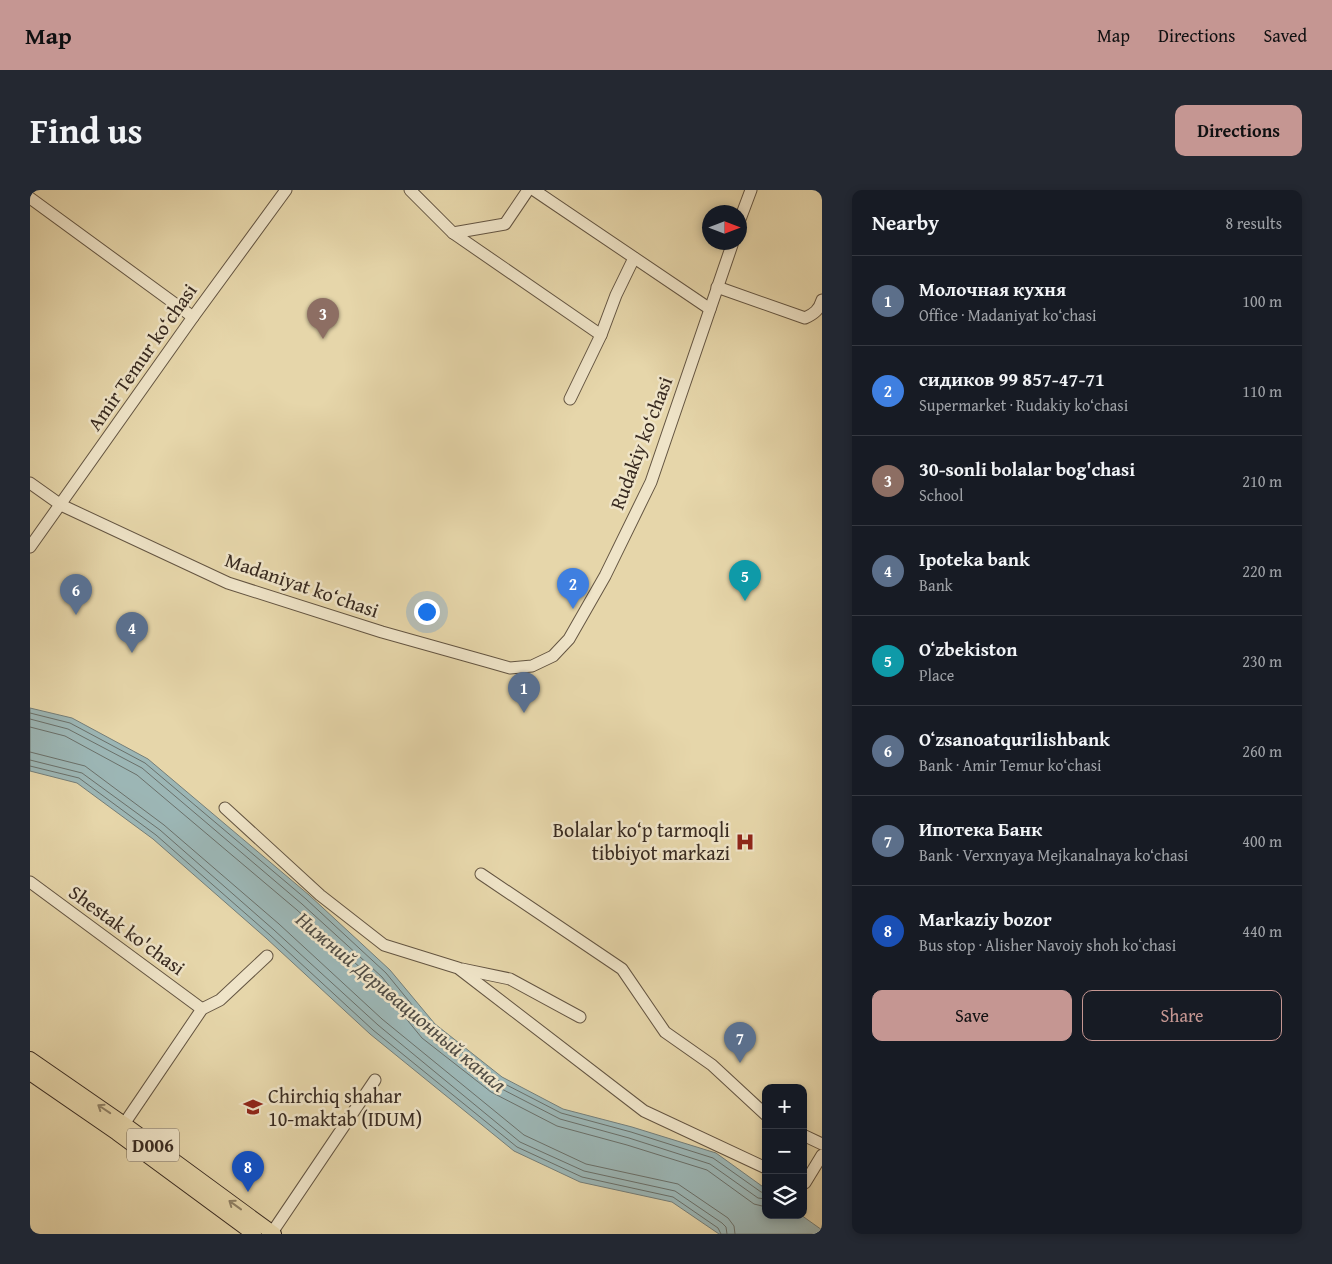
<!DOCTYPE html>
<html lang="en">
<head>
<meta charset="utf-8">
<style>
	:root { --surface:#171b24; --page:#242831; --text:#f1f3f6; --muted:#9ea1a6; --line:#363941; --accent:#c59692 }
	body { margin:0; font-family:"Gentium Book Plus",serif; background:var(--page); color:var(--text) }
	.controls { position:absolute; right:15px; bottom:15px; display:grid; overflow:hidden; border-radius:10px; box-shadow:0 2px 8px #0003 }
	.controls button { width:45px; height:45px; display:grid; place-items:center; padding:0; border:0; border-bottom:1px solid var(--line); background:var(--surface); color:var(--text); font:25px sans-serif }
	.compass { position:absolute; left:672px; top:15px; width:45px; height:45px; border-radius:50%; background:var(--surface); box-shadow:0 2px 8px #0003; rotate:90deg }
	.you { position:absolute; left:396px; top:421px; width:18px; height:18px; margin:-12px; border:4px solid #fff; border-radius:50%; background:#1a73e8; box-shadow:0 0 0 8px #1a73e833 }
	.badge { display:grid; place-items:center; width:32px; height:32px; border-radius:50%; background:var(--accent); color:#fff; font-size:16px; font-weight:700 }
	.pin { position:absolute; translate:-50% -41px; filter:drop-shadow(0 1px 2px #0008) }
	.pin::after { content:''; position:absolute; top:26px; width:18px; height:15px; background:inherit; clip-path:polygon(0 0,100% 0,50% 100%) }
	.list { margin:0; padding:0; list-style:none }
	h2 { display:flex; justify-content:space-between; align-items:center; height:65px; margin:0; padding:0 20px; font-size:21px }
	h2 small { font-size:16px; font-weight:400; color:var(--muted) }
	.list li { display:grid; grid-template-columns:32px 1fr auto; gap:15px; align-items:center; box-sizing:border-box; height:90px; padding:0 20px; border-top:1px solid var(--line) }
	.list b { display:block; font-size:19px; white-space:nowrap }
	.list p { margin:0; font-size:16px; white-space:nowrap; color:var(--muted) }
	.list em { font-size:16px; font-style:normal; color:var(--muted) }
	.actions { display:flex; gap:10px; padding:15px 20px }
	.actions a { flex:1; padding:11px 0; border:1px solid var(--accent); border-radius:10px; text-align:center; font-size:18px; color:var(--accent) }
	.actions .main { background:var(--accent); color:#111 }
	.icon { flex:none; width:28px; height:28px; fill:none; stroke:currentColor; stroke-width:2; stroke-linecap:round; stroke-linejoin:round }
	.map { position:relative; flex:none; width:792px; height:1044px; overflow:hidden; border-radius:10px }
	header { display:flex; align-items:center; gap:30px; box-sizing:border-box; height:70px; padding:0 25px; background:var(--accent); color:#111 }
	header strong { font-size:24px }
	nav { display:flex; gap:28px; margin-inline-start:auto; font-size:18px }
	.intro { display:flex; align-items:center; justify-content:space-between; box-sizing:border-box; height:120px; padding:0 30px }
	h1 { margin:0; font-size:35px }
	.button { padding:12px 22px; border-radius:10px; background:var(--accent); color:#111; font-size:18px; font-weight:700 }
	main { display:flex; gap:30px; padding:0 30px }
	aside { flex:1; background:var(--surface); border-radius:10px; box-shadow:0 2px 8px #0003 }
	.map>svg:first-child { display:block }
</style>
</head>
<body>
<header>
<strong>Map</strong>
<nav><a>Map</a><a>Directions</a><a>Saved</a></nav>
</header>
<div class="intro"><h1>Find us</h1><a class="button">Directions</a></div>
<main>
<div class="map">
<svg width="792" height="1044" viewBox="0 0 792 1044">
	<rect width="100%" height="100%" fill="#e6d6aa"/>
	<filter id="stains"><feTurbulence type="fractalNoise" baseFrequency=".004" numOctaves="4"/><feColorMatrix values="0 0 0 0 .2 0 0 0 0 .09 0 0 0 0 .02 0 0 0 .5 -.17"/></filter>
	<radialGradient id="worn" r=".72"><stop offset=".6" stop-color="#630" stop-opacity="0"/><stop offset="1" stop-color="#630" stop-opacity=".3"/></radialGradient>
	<path fill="#9cb6b5" stroke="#747e79" d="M 0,518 L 42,528 L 118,569 L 279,705 L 360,780 L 405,834 L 472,887 L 533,919 L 602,937 L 686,963 L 736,999 L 736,1025 L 771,1025 L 792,1040 L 792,1044 L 689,1044 L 642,1012 L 550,992 L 484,961 L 340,844 L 236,748 L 123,649 L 47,593 L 0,581 Z"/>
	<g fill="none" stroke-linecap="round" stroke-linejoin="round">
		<g stroke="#6a706a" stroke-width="1">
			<path d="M 0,523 L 40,533 L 115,573 L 276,709 L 356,783 L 401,838 L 469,891 L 531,923 L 601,942 L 683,968 L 731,1002 L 736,1003"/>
			<path d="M 0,529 L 38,539 L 112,578 L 272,714 L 352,787 L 397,843 L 466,896 L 530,929 L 599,948 L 680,974 L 728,1008 L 736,1009"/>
			<path d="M 0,537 L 35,546 L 107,585 L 267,720 L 346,792 L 392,848 L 461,902 L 527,936 L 597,955 L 677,980 L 724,1014 L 736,1017"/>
			<path d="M 0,562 L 55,576 L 134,635 L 249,734 L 352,829 L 494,945 L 556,974 L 648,994 L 698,1028 L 704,1036 L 705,1044"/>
			<path d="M 0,570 L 52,583 L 130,640 L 244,740 L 348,835 L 490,952 L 554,981 L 645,1001 L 692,1033 L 696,1037 L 697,1044"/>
			<path d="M 0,576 L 49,588 L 126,645 L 240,745 L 343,840 L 487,957 L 552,987 L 643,1007 L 688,1038 L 691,1044"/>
		</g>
		<g stroke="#645542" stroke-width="13">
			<g id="minor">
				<path d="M 380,0 L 423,43 L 571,145"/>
				<path d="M 504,0 L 680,119"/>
				<path d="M 0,8 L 163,127"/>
				<path d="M 709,32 L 721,0"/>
				<path d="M 423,43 L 475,34 L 498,0"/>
				<path d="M 687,97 L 775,128 C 784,124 789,120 792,110"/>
				<path d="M 540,209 L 571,145 L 586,105 L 604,68"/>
				<path d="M 0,293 L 31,315 L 198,393 L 352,442 L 459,472 L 480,478 L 502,476 L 523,466 L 539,449 L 575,386 L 621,292 L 703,52"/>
				<path d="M 0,357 L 163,127 L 256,0"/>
				<path d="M 195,618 L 290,705 L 354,755 L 428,778 L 614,921 L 736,978"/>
				<path d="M 451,684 L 592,779 L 635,842 L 682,875 L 736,925"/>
				<path d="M 0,692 L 172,819"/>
				<path d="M 432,779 L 480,789 L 550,827"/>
				<path d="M 94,934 L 172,819 L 190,810 L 237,766"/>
				<path d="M 773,945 L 792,954"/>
				<path d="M 773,992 L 775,993 L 792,965"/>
				<path d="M 241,1044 L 345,890"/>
			</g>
		</g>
		<g stroke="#382a20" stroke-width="16">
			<g id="major">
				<path d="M 0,869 L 94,934 L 244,1044"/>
				<path d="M 0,883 L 87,943 L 224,1044"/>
			</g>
		</g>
		<use href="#minor" stroke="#efe4c8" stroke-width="11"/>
		<use href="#major" stroke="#e6d6aa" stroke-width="14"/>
	</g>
	<defs><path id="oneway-shaft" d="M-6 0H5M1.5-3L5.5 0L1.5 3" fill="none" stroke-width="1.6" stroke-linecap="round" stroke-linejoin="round" transform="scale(1.25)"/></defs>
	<g stroke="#8f8065">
		<use href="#oneway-shaft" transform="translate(74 919) rotate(-146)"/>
		<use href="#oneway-shaft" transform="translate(205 1015) rotate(-144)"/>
	</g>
	<defs>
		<g id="hospital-bare" transform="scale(1.5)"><path d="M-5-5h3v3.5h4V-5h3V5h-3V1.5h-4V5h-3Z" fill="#8f2418" stroke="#efe4c8" stroke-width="2.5" paint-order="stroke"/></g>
		<g id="school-bare" transform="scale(1.5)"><path d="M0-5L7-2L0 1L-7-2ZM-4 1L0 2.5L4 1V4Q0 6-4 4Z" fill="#8f2418" stroke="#efe4c8" stroke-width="2.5" paint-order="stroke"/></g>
	</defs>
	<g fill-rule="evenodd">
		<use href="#hospital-bare" x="715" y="652"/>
		<use href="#school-bare" x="223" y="917"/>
	</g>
	<g text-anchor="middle" stroke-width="5" stroke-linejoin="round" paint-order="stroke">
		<rect fill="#efe4c8" stroke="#6f6252" stroke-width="1" x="97" y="938.5" width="52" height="33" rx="4"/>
		<g font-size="19" font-weight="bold" fill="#382a20">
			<text x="123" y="962">D006</text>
		</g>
		<g font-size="20" fill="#382a20" stroke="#efe4c8">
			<text transform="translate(112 167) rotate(-55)" y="7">Amir Temur ko‘chasi</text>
			<text transform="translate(611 253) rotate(-69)" y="7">Rudakiy ko‘chasi</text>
			<text transform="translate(272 395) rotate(19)" y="7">Madaniyat ko‘chasi</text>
			<text transform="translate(97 740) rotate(36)" y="7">Shestak ko'chasi</text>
		</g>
		<g font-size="20" fill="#382a20" stroke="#efe4c8" text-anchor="end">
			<text x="700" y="647">Bolalar ko‘p tarmoqli<tspan x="700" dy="23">tibbiyot markazi</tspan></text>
			<text x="238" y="913" text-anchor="start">Chirchiq shahar<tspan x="238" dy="23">10-maktab (IDUM)</tspan></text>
		</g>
		<g font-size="21" font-style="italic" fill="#514d45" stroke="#efe4c8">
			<text transform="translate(371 812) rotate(40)" y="7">Нижний Деривационный канал</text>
		</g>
	</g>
	<rect width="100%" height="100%" filter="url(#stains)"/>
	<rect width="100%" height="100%" fill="url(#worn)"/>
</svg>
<div class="controls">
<button>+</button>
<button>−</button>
<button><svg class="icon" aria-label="layers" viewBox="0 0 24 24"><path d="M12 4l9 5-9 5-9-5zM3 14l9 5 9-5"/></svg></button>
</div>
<svg class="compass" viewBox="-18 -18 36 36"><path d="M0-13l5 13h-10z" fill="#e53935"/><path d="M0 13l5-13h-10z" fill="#9ea1a6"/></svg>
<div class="you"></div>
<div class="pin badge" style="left:494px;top:523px;background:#5c6f8a">1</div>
<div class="pin badge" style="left:543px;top:419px;background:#3f7fe0">2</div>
<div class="pin badge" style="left:293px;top:149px;background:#8d6e63">3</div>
<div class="pin badge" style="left:102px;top:463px;background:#5c6f8a">4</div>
<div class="pin badge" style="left:715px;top:411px;background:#0f9aa8">5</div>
<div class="pin badge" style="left:46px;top:425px;background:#5c6f8a">6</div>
<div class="pin badge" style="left:710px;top:873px;background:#5c6f8a">7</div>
<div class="pin badge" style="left:218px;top:1002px;background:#1a4fb4">8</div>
</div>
<aside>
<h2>Nearby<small>8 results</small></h2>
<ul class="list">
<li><span class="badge" style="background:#5c6f8a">1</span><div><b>Молочная кухня</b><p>Office · Madaniyat ko‘chasi</p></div><em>100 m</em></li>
<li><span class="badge" style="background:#3f7fe0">2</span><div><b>сидиков 99 857-47-71</b><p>Supermarket · Rudakiy ko‘chasi</p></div><em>110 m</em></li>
<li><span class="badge" style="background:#8d6e63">3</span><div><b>30-sonli bolalar bog'chasi</b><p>School</p></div><em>210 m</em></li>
<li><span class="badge" style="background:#5c6f8a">4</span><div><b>Ipoteka bank</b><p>Bank</p></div><em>220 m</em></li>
<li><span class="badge" style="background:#0f9aa8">5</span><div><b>Oʻzbekiston</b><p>Place</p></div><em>230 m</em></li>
<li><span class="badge" style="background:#5c6f8a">6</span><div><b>Oʻzsanoatqurilishbank</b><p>Bank · Amir Temur ko‘chasi</p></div><em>260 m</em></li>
<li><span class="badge" style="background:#5c6f8a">7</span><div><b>Ипотека Банк</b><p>Bank · Verxnyaya Mejkanalnaya ko‘chasi</p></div><em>400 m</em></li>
<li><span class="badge" style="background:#1a4fb4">8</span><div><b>Markaziy bozor</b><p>Bus stop · Alisher Navoiy shoh koʻchasi</p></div><em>440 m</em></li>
</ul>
<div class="actions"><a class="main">Save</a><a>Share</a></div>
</aside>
</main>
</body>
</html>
